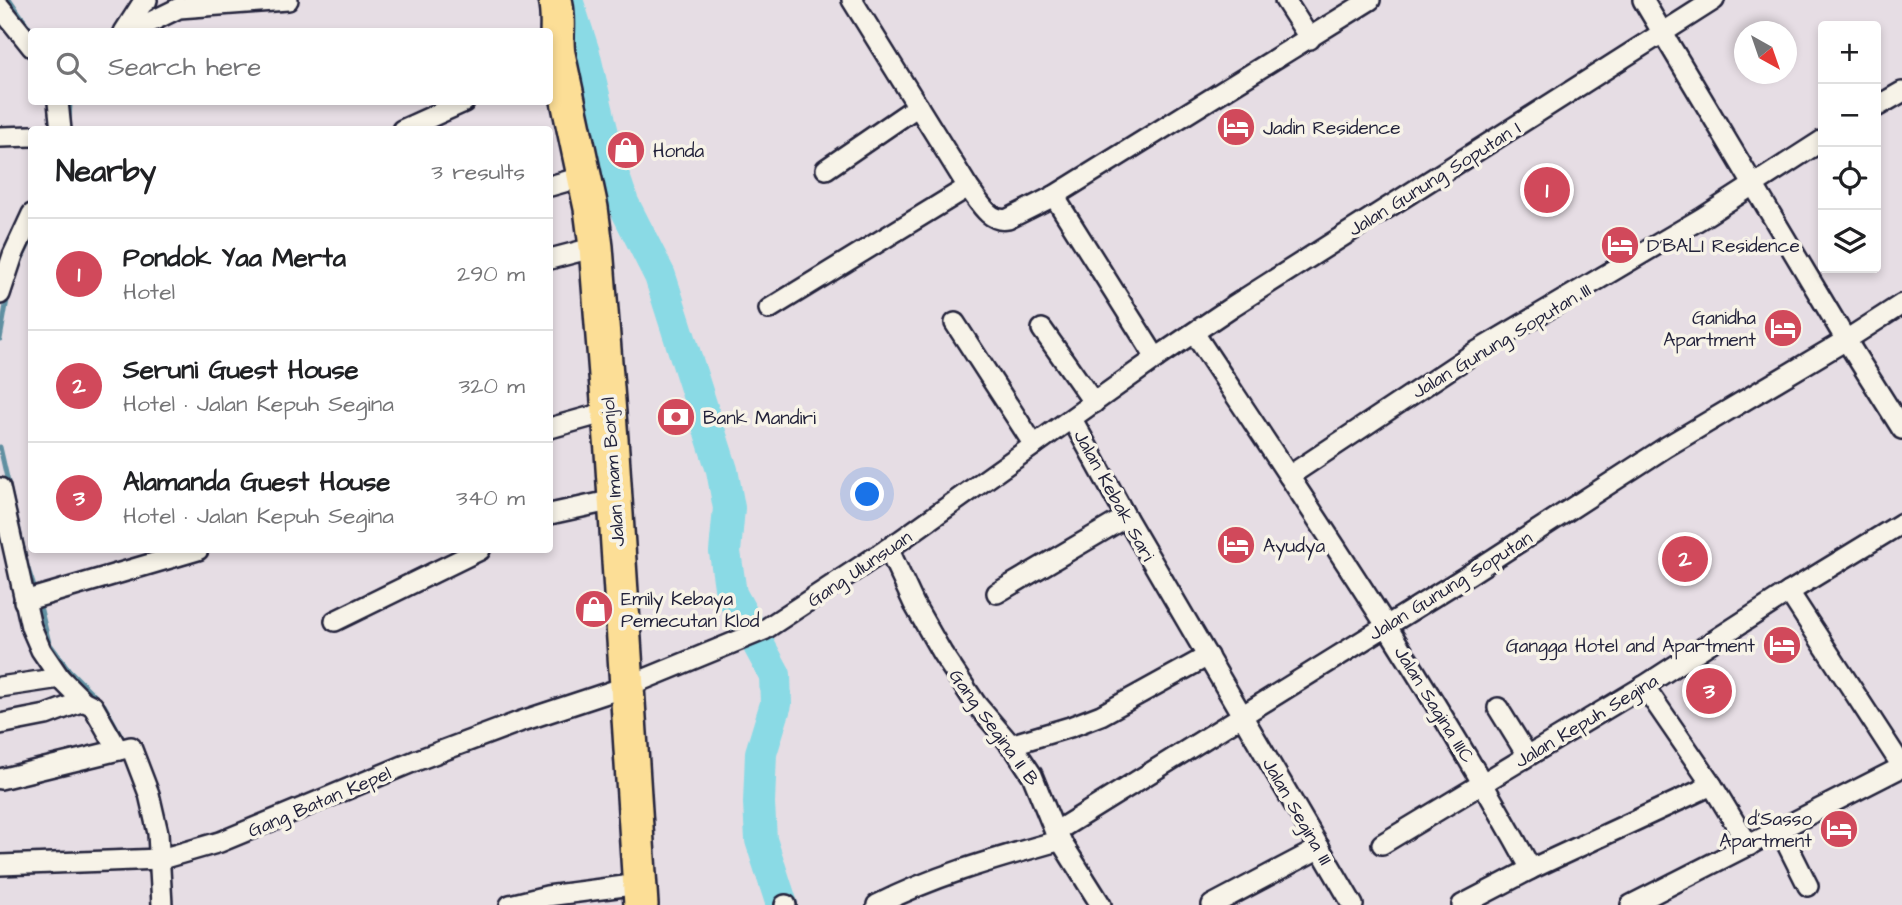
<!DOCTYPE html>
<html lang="en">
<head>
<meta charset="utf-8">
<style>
	:root { --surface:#fff; --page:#f6f6f6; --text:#202124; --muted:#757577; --line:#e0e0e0; --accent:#d1495b }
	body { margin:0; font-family:"Architects Daughter",sans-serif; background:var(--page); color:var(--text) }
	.controls { position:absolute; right:21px; top:21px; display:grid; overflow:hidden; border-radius:7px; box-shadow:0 4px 10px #0003 }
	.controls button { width:63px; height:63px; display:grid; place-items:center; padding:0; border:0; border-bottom:2px solid var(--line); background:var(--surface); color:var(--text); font:35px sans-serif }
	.compass { position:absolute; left:1734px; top:21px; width:63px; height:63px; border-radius:50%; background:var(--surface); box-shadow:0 4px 10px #0003; rotate:140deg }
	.you { position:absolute; left:868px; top:495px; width:24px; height:24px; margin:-18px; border:5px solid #fff; border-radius:50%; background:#1a73e8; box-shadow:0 0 0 10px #1a73e833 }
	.badge { display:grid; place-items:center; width:46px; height:46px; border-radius:50%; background:var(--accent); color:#fff; font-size:23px; font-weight:700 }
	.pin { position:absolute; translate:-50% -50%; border:4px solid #fff; box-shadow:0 2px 7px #0006 }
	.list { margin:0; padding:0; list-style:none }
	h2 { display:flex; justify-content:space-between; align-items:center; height:91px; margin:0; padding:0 28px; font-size:30px }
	h2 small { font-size:23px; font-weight:400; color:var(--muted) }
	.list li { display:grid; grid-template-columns:46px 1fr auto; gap:21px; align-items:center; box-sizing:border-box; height:112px; padding:0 28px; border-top:2px solid var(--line) }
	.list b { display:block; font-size:26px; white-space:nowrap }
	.list p { margin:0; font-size:23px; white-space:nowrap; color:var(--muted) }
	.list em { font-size:23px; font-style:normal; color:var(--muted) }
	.icon { flex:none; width:38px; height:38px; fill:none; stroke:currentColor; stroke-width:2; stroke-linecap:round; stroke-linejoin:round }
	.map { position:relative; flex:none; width:1902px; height:905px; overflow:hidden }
	.search { position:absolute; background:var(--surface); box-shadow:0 4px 10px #0003; left:28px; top:28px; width:525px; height:77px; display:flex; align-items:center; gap:18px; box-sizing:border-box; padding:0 24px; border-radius:7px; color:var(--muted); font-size:26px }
	.panel { position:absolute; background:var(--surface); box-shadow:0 4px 10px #0003; left:28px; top:126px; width:525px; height:427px; border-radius:7px }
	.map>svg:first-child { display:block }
</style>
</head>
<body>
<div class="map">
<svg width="1902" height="905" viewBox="0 0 1902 905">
	<rect width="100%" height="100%" fill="#e6dde4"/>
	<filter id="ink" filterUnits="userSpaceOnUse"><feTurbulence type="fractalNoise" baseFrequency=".0143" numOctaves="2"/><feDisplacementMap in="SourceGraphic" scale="14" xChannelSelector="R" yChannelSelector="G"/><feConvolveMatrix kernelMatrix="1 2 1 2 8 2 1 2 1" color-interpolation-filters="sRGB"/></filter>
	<g filter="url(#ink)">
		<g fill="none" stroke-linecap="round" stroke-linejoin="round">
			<g stroke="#6090a1" stroke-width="5">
				<path d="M 10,0 L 32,32"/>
				<path d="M 69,123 L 70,102"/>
				<path d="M 18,266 L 32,238"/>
				<path d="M 0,339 L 8,294"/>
				<path d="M 0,447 L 27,566 L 36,593"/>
				<path d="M 39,602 L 49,643 L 69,670 L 104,705 L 125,743"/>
			</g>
			<path stroke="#8adae5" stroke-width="32" d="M 567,0 L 584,53 L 611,168 L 623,203 L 660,276 L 722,470 L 729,508 L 725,552 L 731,594 L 775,675 L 776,704 L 761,753 L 759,803 L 761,840 L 782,905"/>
			<g stroke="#22223b" stroke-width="24">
				<g id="minor">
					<path d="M 852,0 L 968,187 C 979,201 989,223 1008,219 L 1054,196 L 1370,0"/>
					<path d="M 1285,0 L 1310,39"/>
					<path d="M 1643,0 L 1846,340 L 1902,429"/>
					<path d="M 0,7 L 32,47"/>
					<path d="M 124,32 L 142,4 L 147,0"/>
					<path d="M 130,32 L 179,8 L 288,0"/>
					<path d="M 58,102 L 61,130"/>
					<path d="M 1876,107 L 1902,92"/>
					<path d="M 402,130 L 464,102"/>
					<path d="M 0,137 L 32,136"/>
					<path d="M 826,169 L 918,106"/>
					<path d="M 550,186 L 585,176"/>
					<path d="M 1054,196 L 1156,358"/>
					<path d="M 550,259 L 596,247"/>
					<path d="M 0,294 L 13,255 L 32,214"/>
					<path d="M 769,309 L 968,187"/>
					<path d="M 955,323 L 1034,445"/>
					<path d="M 1042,329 L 1094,403"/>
					<path d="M 1194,333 C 1310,508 1430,684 1531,869"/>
					<path d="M 1072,419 L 1126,517 L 1353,905"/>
					<path d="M 550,428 L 607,412"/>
					<path d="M 1289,476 L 1474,353 L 1702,218 L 1823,140"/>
					<path d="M 0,488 L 31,627 L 41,650 L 60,678 L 0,687"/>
					<path d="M 550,514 L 614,500"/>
					<path d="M 888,548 L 914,604 L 942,653 L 976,704 L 1016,751 L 1032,775 L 1055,832 L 1101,905"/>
					<path d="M 1789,592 L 1902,766"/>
					<path d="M 997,593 L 1126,517"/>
					<path d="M 24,601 L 198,550"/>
					<path d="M 335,621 L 480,550"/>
					<path d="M 60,678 L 83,701 L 93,706 L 118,750"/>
					<path d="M 1644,686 L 1712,785 L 1749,846"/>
					<path d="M 1498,708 L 1527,755"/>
					<path d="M 0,724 L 46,715 L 83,701"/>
					<path d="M 1010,745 L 1070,727 L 1101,715 L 1208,656"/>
					<path d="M 0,779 L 131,747 L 149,794 L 158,833 L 162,905"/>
					<path d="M 1780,830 L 1808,886"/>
					<path d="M 1055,832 L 1470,574 L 1666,447 L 1846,340 L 1902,304"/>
					<path d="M 1382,844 L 1644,686 L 1789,592 L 1902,523"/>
					<path d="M 0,865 L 161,859 L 220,842 L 415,761 L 519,722 L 628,686 L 764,630 L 901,540 L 1156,358 L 1233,306 L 1714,0"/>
					<path d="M 510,905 L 547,896 L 640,884"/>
					<path d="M 785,905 L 786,905"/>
					<path d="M 877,905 C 935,875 998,858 1061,840"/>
					<path d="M 1212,905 L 1320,848"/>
					<path d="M 1462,905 L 1531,869 L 1712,785"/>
					<path d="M 1631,905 L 1902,767"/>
				</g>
			</g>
			<g stroke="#22223b" stroke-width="38">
				<path id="trunk" d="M 555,0 C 560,20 555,35 558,54 L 591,208 L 596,247 L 612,452 L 641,905"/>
			</g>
			<use href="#minor" stroke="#f7f3e8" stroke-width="19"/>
			<use href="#trunk" stroke="#fcde96" stroke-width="33"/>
		</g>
	</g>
	<defs>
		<g id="hotel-disc" transform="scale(2.0125)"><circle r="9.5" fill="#d1495b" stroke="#f7f3e8"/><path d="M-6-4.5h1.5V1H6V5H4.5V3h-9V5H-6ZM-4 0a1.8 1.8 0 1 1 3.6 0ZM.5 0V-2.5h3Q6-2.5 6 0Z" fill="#fff"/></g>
		<g id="shop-disc" transform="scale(2.0125)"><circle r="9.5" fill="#d1495b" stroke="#f7f3e8"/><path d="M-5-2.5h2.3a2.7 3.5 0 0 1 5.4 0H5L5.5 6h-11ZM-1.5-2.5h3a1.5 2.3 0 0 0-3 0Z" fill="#fff"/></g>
		<g id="bank-disc" transform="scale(2.0125)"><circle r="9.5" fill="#d1495b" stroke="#f7f3e8"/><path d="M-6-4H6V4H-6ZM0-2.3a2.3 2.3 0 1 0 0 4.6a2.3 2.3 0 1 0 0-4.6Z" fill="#fff"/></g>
	</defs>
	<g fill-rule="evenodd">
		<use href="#hotel-disc" x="1236" y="127"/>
		<use href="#shop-disc" x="626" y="150"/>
		<use href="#hotel-disc" x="1620" y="245"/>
		<use href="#hotel-disc" x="1783" y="328"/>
		<use href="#bank-disc" x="676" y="417"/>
		<use href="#hotel-disc" x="1236" y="545"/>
		<use href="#shop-disc" x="594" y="609"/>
		<use href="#hotel-disc" x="1782" y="645"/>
		<use href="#hotel-disc" x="1839" y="829"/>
	</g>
	<g text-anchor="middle" stroke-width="7" stroke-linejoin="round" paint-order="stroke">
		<g font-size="19" fill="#22223b" stroke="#f7f3e8" text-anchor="start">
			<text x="1263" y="134">Jadin Residence</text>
			<text x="653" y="157">Honda</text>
			<text x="1647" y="252">D'BALI Residence</text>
			<text x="1756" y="324" text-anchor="end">Ganidha<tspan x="1756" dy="22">Apartment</tspan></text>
			<text x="703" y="424">Bank Mandiri</text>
			<text x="1263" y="552">Ayudya</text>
			<text x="621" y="605">Emily Kebaya<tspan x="621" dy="22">Pemecutan Klod</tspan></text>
			<text x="1755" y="652" text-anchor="end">Gangga Hotel and Apartment</text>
			<text x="1812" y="825" text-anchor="end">d'Sasso<tspan x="1812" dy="22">Apartment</tspan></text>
		</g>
		<g font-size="19" fill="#22223b" stroke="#f7f3e8">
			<text transform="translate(1434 178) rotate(-32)" y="7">Jalan Gunung Soputan I</text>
			<text transform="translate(1501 340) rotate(-31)" y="7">Jalan Gunung Soputan III</text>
			<text transform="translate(612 472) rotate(-94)" y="7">Jalan Imam Bonjol</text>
			<text transform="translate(1115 495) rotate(61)" y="7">Jalan Kebak Sari</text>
			<text transform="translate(859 568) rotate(-34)" y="7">Gang Ulunsuan</text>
			<text transform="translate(1450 585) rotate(-32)" y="7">Jalan Gunung Soputan</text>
			<text transform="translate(1435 704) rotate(58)" y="7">Jalan Sagina IIIC</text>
			<text transform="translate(1586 720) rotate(-31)" y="7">Jalan Kepuh Segina</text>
			<text transform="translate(995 727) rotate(54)" y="7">Gang Segina II B</text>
			<text transform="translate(319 801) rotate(-23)" y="7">Gang Batan Kepel</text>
			<text transform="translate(1298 811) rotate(60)" y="7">Jalan Segina III</text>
		</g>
	</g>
</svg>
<div class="controls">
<button>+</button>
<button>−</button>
<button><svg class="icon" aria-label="locate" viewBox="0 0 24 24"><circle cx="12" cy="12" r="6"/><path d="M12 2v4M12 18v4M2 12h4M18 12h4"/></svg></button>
<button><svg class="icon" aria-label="layers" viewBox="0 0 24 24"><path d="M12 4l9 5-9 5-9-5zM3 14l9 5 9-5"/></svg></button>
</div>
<svg class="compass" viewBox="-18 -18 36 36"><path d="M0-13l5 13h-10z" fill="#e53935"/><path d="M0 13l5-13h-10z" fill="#757577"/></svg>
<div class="you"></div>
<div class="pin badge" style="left:1547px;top:190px">1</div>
<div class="pin badge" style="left:1685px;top:559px">2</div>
<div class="pin badge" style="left:1709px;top:691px">3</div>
<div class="search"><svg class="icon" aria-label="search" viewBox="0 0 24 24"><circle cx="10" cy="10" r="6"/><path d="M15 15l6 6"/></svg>Search here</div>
<section class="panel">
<h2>Nearby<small>3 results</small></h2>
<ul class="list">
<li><span class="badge">1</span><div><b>Pondok Yaa Merta</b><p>Hotel</p></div><em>290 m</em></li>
<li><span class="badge">2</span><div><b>Seruni Guest House</b><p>Hotel · Jalan Kepuh Segina</p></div><em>320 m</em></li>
<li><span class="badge">3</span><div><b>Alamanda Guest House</b><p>Hotel · Jalan Kepuh Segina</p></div><em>340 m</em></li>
</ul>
</section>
</div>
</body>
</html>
